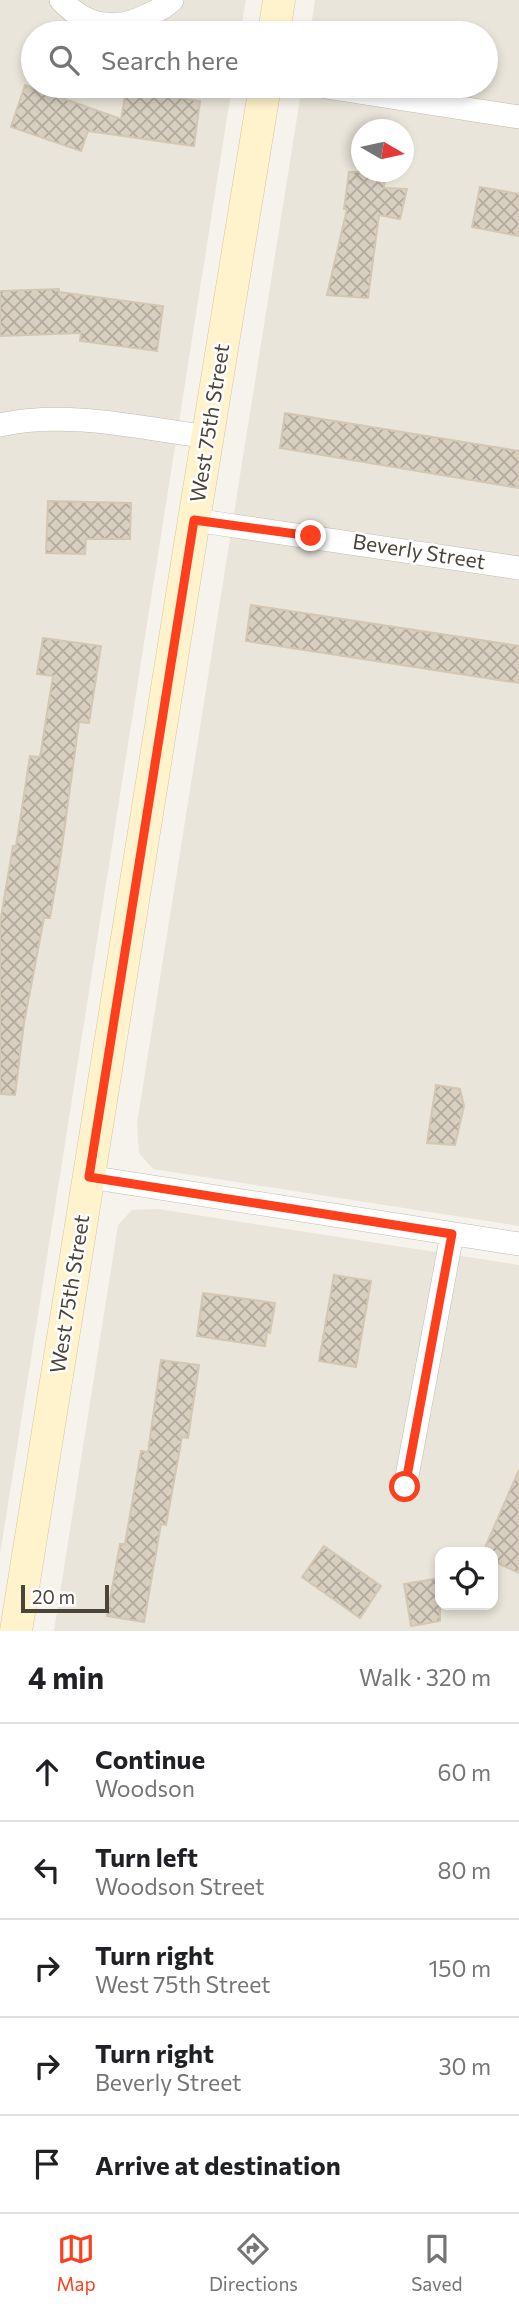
<!DOCTYPE html>
<html lang="en">
<head>
<meta charset="utf-8">
<style>
	:root { --surface:#fff; --page:#f6f6f6; --text:#202124; --muted:#757577; --line:#e0e0e0; --accent:#fc3f1d }
	body { margin:0; font-family:Commissioner,sans-serif; background:var(--page); color:var(--text) }
	.controls { position:absolute; right:21px; bottom:21px; display:grid; overflow:hidden; border-radius:14px; box-shadow:0 4px 10px #0003 }
	.controls button { width:63px; height:63px; display:grid; place-items:center; padding:0; border:0; border-bottom:2px solid var(--line); background:var(--surface); color:var(--text); font:35px sans-serif }
	.compass { position:absolute; left:351px; top:119px; width:63px; height:63px; border-radius:50%; background:var(--surface); box-shadow:0 4px 10px #0003; rotate:99deg }
	.scale { position:absolute; left:21px; bottom:18px; width:88px; box-sizing:border-box; padding-left:7px; border:4px solid #4b4439; border-top:0; font-size:19px; line-height:24px; white-space:nowrap; color:#4b4439; -webkit-text-stroke:5px #fff; paint-order:stroke }
	.stop { position:absolute; width:21px; height:21px; margin:-16px; border:5px solid #fc3f1d; border-radius:50%; background:#fff }
	.stop.end { background:#fc3f1d; border-color:#fff; box-shadow:0 2px 7px #0008 }
	.list { margin:0; padding:0; list-style:none }
	h2 { display:flex; justify-content:space-between; align-items:center; height:91px; margin:0; padding:0 28px; font-size:30px }
	h2 small { font-size:23px; font-weight:400; color:var(--muted) }
	.list li { display:grid; grid-template-columns:46px 1fr auto; gap:21px; align-items:center; box-sizing:border-box; height:98px; padding:0 28px; border-top:2px solid var(--line) }
	.list b { display:block; font-size:26px; white-space:nowrap }
	.list p { margin:0; font-size:23px; white-space:nowrap; color:var(--muted) }
	.list em { font-size:23px; font-style:normal; color:var(--muted) }
	.icon { flex:none; width:38px; height:38px; fill:none; stroke:currentColor; stroke-width:2; stroke-linecap:round; stroke-linejoin:round }
	.map { position:relative; flex:none; width:519px; height:1631px; overflow:hidden }
	.search { position:absolute; background:var(--surface); box-shadow:0 4px 10px #0003; left:21px; right:21px; top:21px; height:77px; display:flex; align-items:center; gap:18px; box-sizing:border-box; padding:0 24px; border-radius:38px; color:var(--muted); font-size:26px }
	.sheet { height:581px; background:var(--surface) }
	nav { display:flex; justify-content:space-around; align-items:center; box-sizing:border-box; height:98px; border-top:2px solid var(--line); background:var(--surface); font-size:19px; color:var(--muted) }
	nav a { display:grid; justify-items:center; gap:4px }
	nav .on { color:var(--accent) }
	.map>svg:first-child { display:block }
</style>
</head>
<body>
<div class="map">
<svg width="519" height="1631" viewBox="0 0 519 1631">
	<defs>
		<pattern id="building-cross-hatch" width="8" height="8" patternUnits="userSpaceOnUse" patternTransform="scale(1.75)"><rect width="8" height="8" fill="#d8cfc1"/><path d="M0 0l8 8M0 8l8-8" fill="none" stroke="#b1aa9e"/></pattern>
	</defs>
	<rect width="100%" height="100%" fill="#f6f3ec"/>
	<g fill="#eae5da" fill-rule="evenodd">
		<path d="M 0,0 L 246,0 L 240,33 L 33,33 L 33,86 L 232,86 L 0,1555 Z"/>
		<path d="M 315,0 L 519,0 L 519,1226 L 153,1169 L 139,1153 L 137,1123 L 302,86 L 486,86 L 486,33 L 310,33 ZM 362,130 L 404,130 L 404,172 L 362,172 Z"/>
		<path d="M 158,1209 L 519,1265 L 519,1631 L 54,1631 L 118,1225 L 132,1210 ZM 440,1552 L 493,1552 L 493,1605 L 440,1605 Z"/>
	</g>
	<g fill="url(#building-cross-hatch)" stroke="#d3c7b4" stroke-width="2">
		<path d="M 25,85 L 121,119 L 126,90 L 200,101 L 194,146 L 88,131 L 81,151 L 11,127 Z"/>
		<path d="M 349,172 L 386,172 L 384,188 L 407,189 L 400,219 L 379,215 L 368,298 L 327,295 L 347,209 L 344,209 Z"/>
		<path d="M 480,187 L 519,194 L 519,236 L 472,227 Z"/>
		<path d="M 59,289 L 59,292 L 163,306 L 157,351 L 80,341 L 81,333 L 0,336 L 0,291 Z"/>
		<path d="M 285,413 L 519,451 L 519,488 L 280,448 Z"/>
		<path d="M 48,501 L 131,503 L 130,539 L 86,539 L 85,554 L 46,553 Z"/>
		<path d="M 251,605 L 519,646 L 519,683 L 246,641 Z"/>
		<path d="M 43,638 L 101,646 L 89,723 L 79,722 L 61,854 L 50,918 L 44,918 L 24,1023 L 15,1095 L 0,1094 L 0,923 L 13,846 L 16,846 L 30,756 L 40,757 L 53,676 L 37,674 Z"/>
		<path d="M 436,1085 L 460,1089 L 464,1106 L 455,1145 L 427,1143 Z"/>
		<path d="M 334,1275 L 371,1281 L 356,1367 L 319,1361 Z"/>
		<path d="M 203,1293 L 275,1303 L 270,1333 L 267,1332 L 265,1346 L 197,1336 Z"/>
		<path d="M 161,1360 L 199,1365 L 188,1438 L 182,1437 L 166,1525 L 161,1524 L 144,1622 L 107,1616 L 120,1544 L 125,1544 L 141,1451 L 148,1452 Z"/>
		<path d="M 519,1470 L 519,1573 L 493,1561 L 493,1552 L 483,1552 Z"/>
		<path d="M 324,1546 L 381,1586 L 360,1618 L 302,1577 Z"/>
		<path d="M 440,1578 L 440,1621 L 411,1626 L 404,1584 Z"/>
	</g>
	<g fill="none" stroke-linecap="round" stroke-linejoin="round">
		<g stroke="#c2bbae" stroke-width="24">
			<g id="street">
				<path d="M 61,0 C 86,27 116,32 148,15 C 157,11 165,7 172,0"/>
				<path d="M 320,86 L 519,117"/>
				<path d="M 0,425 C 68,410 140,428 208,437"/>
				<path d="M 194,520 L 519,568"/>
				<path d="M 89,1177 L 519,1244"/>
				<path d="M 405,1487 L 452,1234"/>
			</g>
		</g>
		<g stroke="#d6c79b" stroke-width="33">
			<g id="secondary">
				<path d="M 274,33 L 279,0"/>
				<path d="M 16,1631 L 194,520 L 265,86"/>
			</g>
		</g>
		<use href="#street" stroke="#fff" stroke-width="23"/>
		<use href="#secondary" stroke="#fff3cd" stroke-width="32"/>
	</g>
	<g fill="none" stroke-linecap="round" stroke-linejoin="round">
		<path stroke="#fc3f1d" stroke-width="9" d="M 311,536 L 194,520 L 89,1177 L 452,1234 L 405,1487"/>
	</g>
	<g text-anchor="middle" stroke-width="5" stroke-linejoin="round" paint-order="stroke">
		<g font-size="21" fill="#4b4439" stroke="#fff">
			<text transform="translate(210 423) rotate(-81)" y="7">West 75th Street</text>
			<text transform="translate(419 552) rotate(9)" y="7">Beverly Street</text>
			<text transform="translate(70 1294) rotate(-81)" y="7">West 75th Street</text>
		</g>
	</g>
</svg>
<div class="controls">
<button><svg class="icon" aria-label="locate" viewBox="0 0 24 24"><circle cx="12" cy="12" r="6"/><path d="M12 2v4M12 18v4M2 12h4M18 12h4"/></svg></button>
</div>
<svg class="compass" viewBox="-18 -18 36 36"><path d="M0-13l5 13h-10z" fill="#e53935"/><path d="M0 13l5-13h-10z" fill="#757577"/></svg>
<div class="scale">20 m</div>
<div class="stop" style="left:405px;top:1487px"></div>
<div class="stop end" style="left:311px;top:536px"></div>
<div class="search"><svg class="icon" aria-label="search" viewBox="0 0 24 24"><circle cx="10" cy="10" r="6"/><path d="M15 15l6 6"/></svg>Search here</div>
</div>
<section class="sheet">
<h2>4 min<small>Walk · 320 m</small></h2>
<ul class="list">
<li><svg class="icon" aria-label="ahead" viewBox="0 0 24 24"><path d="M12 20V5M6 11l6-6 6 6"/></svg><div><b>Continue</b><p>Woodson</p></div><em>60 m</em></li>
<li><svg class="icon" aria-label="left" viewBox="0 0 24 24"><path d="M17 20v-9H6M10 6l-5 5 5 5"/></svg><div><b>Turn left</b><p>Woodson Street</p></div><em>80 m</em></li>
<li><svg class="icon" aria-label="right" viewBox="0 0 24 24"><path d="M7 20v-9h11M14 6l5 5-5 5"/></svg><div><b>Turn right</b><p>West 75th Street</p></div><em>150 m</em></li>
<li><svg class="icon" aria-label="right" viewBox="0 0 24 24"><path d="M7 20v-9h11M14 6l5 5-5 5"/></svg><div><b>Turn right</b><p>Beverly Street</p></div><em>30 m</em></li>
<li><svg class="icon" aria-label="arrive" viewBox="0 0 24 24"><path d="M6 21V4h12l-3 4 3 4H6"/></svg><div><b>Arrive at destination</b></div></li>
</ul>
</section>
<nav>
<a class="on"><svg class="icon" aria-label="map" viewBox="0 0 24 24"><path d="M3 6l6-2 6 2 6-2v14l-6 2-6-2-6 2zM9 4v14M15 6v14"/></svg>Map</a>
<a><svg class="icon" aria-label="directions" viewBox="0 0 24 24"><path d="M12 3l9 9-9 9-9-9zM9 14v-3h6M13 9l2 2-2 2"/></svg>Directions</a>
<a><svg class="icon" aria-label="saved" viewBox="0 0 24 24"><path d="M7 4h10v16l-5-4-5 4z"/></svg>Saved</a>
</nav>
</body>
</html>
